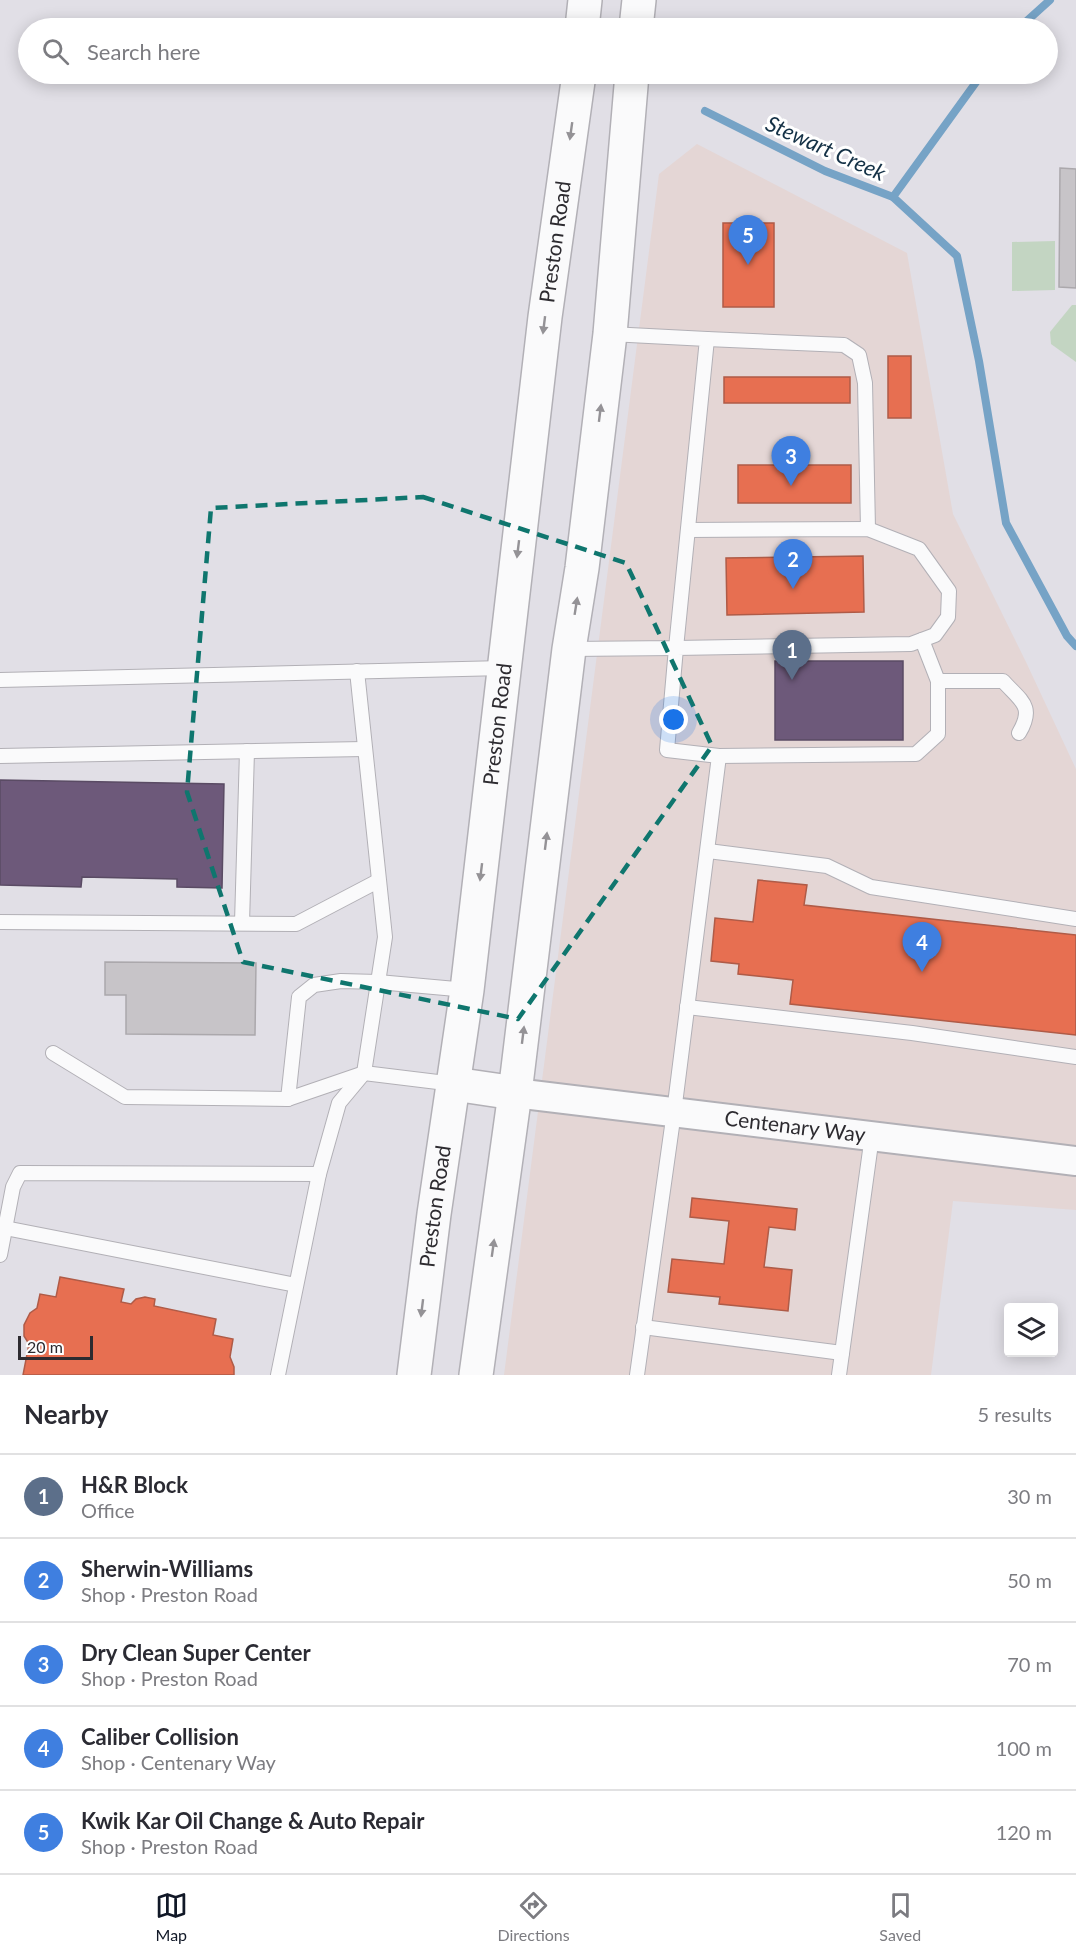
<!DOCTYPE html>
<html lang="en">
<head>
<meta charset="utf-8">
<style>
	:root { --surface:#fff; --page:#f7f7f7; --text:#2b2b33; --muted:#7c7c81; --line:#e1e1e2; --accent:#111827 }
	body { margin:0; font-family:Lato,sans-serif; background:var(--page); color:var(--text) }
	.controls { position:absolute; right:18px; bottom:18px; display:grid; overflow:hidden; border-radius:6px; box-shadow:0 3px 15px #0003 }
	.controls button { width:54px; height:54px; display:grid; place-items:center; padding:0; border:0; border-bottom:2px solid var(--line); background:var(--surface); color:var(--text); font:30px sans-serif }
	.scale { position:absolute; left:18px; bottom:15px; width:75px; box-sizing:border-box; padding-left:6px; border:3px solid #2d2b30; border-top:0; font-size:16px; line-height:21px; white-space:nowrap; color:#2d2b30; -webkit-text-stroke:4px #fff; paint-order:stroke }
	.you { position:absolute; left:674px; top:720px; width:21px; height:21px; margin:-15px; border:4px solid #fff; border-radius:50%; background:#1a73e8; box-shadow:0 0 0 9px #1a73e833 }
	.badge { display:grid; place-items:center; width:39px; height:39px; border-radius:50%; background:var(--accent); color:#fff; font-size:20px; font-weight:700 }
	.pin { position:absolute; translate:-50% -50px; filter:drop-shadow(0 2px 3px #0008) }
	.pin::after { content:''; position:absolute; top:32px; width:21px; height:18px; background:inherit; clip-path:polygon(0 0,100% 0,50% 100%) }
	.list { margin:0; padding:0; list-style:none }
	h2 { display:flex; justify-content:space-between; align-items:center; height:78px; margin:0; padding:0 24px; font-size:26px }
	h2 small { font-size:20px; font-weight:400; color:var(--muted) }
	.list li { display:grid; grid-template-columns:39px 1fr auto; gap:18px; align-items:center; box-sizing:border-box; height:84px; padding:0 24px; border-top:2px solid var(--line) }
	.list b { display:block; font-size:22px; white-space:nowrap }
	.list p { margin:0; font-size:20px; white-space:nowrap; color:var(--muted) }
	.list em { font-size:20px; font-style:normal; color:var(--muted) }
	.icon { flex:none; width:33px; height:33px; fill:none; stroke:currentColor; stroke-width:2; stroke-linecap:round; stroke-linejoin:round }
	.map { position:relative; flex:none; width:1076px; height:1375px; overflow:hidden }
	.search { position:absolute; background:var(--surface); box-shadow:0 3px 15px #0003; left:18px; right:18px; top:18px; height:66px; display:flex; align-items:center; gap:15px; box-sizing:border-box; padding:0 21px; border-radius:33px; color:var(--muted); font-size:22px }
	.sheet { height:498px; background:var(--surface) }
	nav { display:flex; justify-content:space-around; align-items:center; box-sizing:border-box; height:84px; border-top:2px solid var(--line); background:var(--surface); font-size:16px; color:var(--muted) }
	nav a { display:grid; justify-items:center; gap:3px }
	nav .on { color:var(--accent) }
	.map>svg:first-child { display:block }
</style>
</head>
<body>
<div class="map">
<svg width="1076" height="1375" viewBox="0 0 1076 1375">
	<rect width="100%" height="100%" fill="#e1dfe6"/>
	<path fill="#e4d6d5" d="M 697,144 L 907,253 L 953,514 L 1026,662 L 1076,769 L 1076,1210 L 953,1201 L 931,1375 L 504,1375 L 659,174 Z"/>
	<g fill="#c3d5c2">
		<path d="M 1055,241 L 1055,290 L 1012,291 L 1012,242 Z"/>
		<path d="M 1072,305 L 1076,305 L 1076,362 L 1051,344 L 1050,332 Z"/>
	</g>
	<g fill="#e76f51" stroke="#af5b47" stroke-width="1.5">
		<path d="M 766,19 L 904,20 L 904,28 L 766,28 Z"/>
		<rect x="723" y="223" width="51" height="84"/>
		<rect x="888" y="356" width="23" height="62"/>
		<rect x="724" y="377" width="126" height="26"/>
		<rect x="738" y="465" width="113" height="38"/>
		<path d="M 863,556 L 864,612 L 727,615 L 726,558 Z"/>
		<path d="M 758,880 L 807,885 L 804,905 L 1076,935 L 1076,1035 L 790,1004 L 793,980 L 738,974 L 739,964 L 711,961 L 715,918 L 753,922 Z"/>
		<path d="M 692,1198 L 797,1209 L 795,1230 L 769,1227 L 764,1267 L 792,1270 L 788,1311 L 719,1304 L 720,1297 L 668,1292 L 672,1259 L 724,1264 L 729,1221 L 690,1217 Z"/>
		<path d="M 60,1277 L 124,1289 L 121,1302 L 131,1304 L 136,1299 L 145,1297 L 155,1299 L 154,1306 L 216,1319 L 213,1335 L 233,1339 L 230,1357 L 234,1367 L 234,1375 L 23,1375 L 29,1344 L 24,1336 L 24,1325 L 30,1313 L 37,1308 L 40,1294 L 56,1297 Z"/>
	</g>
	<g fill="#6d597a" stroke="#5a4b64" stroke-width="1.5">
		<rect x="775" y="661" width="128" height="79"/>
		<path d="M 0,780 L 224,784 L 222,888 L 177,887 L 177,879 L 82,877 L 81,887 L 0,885 Z"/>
	</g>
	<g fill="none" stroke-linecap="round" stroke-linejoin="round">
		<g stroke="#76a3c6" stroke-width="8">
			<path d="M 1019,28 L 1050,0"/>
			<path d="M 705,111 L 825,171 L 893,197 L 957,256 L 979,361 L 1006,523 L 1067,636 L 1076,646"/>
			<path d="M 893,197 L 982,74"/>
		</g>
	</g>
	<g fill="#c7c4c8" stroke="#aba8ac" stroke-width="1.5">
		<path d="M 1060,168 L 1076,169 L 1076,288 L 1059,287 Z"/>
		<path d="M 105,962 L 256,963 L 255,1035 L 126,1034 L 126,995 L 105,995 Z"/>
	</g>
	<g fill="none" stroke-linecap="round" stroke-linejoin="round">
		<g stroke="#b2b0b6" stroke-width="16">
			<g id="lane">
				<path d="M 707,339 L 844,345 L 859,355 L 865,383 L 868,529"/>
				<path d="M 922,640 L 938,681"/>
				<path d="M 569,649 L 676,648 L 707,339 L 610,334"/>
				<path d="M 0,680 L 504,668"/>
				<path d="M 0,756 L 364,749"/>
				<path d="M 719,756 L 916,754 L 938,734 L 938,681 L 1003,681 C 1021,701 1035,706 1019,733"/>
				<path d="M 708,851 L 827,866 L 871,887 L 1076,919"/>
				<path d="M 0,922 L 296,924 L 378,881"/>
				<path d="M 242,923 L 247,751"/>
				<path d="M 687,1007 L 912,1033 L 1076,1057"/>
				<path d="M 53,1053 L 125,1097 L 288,1099 L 364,1073 L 454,1084"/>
				<path d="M 288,1099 L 299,997 L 314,985 L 341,981 L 378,982 L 467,990"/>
				<path d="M 5,1228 L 296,1285"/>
				<path d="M 0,1255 L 13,1187 L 20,1173 L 319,1174"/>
				<path d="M 643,1327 L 842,1353"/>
				<path d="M 278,1375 L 319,1174 L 339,1103 L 364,1073 L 385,937 L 357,671"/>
				<path d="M 637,1375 L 674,1112 L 719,756 L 667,750 L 676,648 L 911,644 L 935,635 L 948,617 L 949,591 L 919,549 L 868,529 L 688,530"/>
				<path d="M 839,1375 L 872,1136"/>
			</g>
		</g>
		<g stroke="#b2b0b6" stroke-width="32">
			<g id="street">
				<path id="s1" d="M 515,1093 L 1076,1161"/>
			</g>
		</g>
		<g stroke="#b2b0b6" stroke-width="36">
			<g id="primary">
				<path d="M 582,28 L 585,0"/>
				<path d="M 636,28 L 639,0"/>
				<path d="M 454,1084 L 515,1093"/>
				<path id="s2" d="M 414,1375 L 434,1214 L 467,990 L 545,317 L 579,74"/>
				<path d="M 476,1375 L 515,1093 L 569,649 L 582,568 L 610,334 L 632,74"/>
			</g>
		</g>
		<use href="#lane" stroke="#fafafb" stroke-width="14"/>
		<use href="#street" stroke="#fafafb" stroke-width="28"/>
		<use href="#primary" stroke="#fafafb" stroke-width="33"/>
	</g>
	<defs><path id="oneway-solid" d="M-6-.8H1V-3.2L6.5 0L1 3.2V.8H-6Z" transform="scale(1.5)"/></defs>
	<g fill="#949296">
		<use href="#oneway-solid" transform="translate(571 131) rotate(98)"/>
		<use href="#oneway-solid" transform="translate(544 325) rotate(97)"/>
		<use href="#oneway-solid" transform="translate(600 413) rotate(-83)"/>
		<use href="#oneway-solid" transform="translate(518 549) rotate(97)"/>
		<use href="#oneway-solid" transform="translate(576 606) rotate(-81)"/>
		<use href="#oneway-solid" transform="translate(546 841) rotate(-83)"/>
		<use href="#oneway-solid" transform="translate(481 872) rotate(97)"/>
		<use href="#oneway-solid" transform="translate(523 1035) rotate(-83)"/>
		<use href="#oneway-solid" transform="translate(493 1248) rotate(-82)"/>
		<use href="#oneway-solid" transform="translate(422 1308) rotate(97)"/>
	</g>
	<path fill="none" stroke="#0f766e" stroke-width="4.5" stroke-dasharray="12 8" stroke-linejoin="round" d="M 423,497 L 626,563 L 712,746 L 518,1019 L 243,962 L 187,792 L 211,508 Z"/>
	<g text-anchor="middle" stroke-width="6" stroke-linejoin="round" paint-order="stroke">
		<g font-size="21" fill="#2d2b30" stroke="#fff">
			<text dy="7" stroke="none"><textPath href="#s2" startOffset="1142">Preston Road</textPath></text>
			<text dy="7" stroke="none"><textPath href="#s2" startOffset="656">Preston Road</textPath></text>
			<text dy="7" stroke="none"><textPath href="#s1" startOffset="282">Centenary Way</textPath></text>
			<text dy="7" stroke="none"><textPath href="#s2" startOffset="170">Preston Road</textPath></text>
		</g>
		<g font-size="22" font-style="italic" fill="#143146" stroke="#fff">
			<text transform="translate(826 148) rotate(24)" y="8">Stewart Creek</text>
		</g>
	</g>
</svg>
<div class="controls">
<button><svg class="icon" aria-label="layers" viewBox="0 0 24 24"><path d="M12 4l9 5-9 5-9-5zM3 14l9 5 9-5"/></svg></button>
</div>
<div class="scale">20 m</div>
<div class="you"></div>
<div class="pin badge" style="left:792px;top:680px;background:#5c6f8a">1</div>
<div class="pin badge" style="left:793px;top:589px;background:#3f7fe0">2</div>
<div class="pin badge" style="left:791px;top:486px;background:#3f7fe0">3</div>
<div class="pin badge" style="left:922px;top:972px;background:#3f7fe0">4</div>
<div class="pin badge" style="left:748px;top:265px;background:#3f7fe0">5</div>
<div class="search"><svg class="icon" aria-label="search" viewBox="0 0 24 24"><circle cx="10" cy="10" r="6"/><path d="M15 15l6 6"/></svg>Search here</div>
</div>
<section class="sheet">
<h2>Nearby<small>5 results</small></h2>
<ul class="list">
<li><span class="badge" style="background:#5c6f8a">1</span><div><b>H&amp;R Block</b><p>Office</p></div><em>30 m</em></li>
<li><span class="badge" style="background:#3f7fe0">2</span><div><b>Sherwin-Williams</b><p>Shop · Preston Road</p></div><em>50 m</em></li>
<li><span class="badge" style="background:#3f7fe0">3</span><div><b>Dry Clean Super Center</b><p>Shop · Preston Road</p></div><em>70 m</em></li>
<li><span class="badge" style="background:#3f7fe0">4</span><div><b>Caliber Collision</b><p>Shop · Centenary Way</p></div><em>100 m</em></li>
<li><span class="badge" style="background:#3f7fe0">5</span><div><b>Kwik Kar Oil Change &amp; Auto Repair</b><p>Shop · Preston Road</p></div><em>120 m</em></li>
</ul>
</section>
<nav>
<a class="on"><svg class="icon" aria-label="map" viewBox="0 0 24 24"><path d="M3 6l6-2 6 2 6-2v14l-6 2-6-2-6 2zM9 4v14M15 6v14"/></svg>Map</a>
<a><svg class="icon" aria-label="directions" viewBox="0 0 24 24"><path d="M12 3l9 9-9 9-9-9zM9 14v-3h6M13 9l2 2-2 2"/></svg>Directions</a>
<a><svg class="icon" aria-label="saved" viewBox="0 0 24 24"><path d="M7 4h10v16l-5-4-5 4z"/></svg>Saved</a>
</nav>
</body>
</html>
